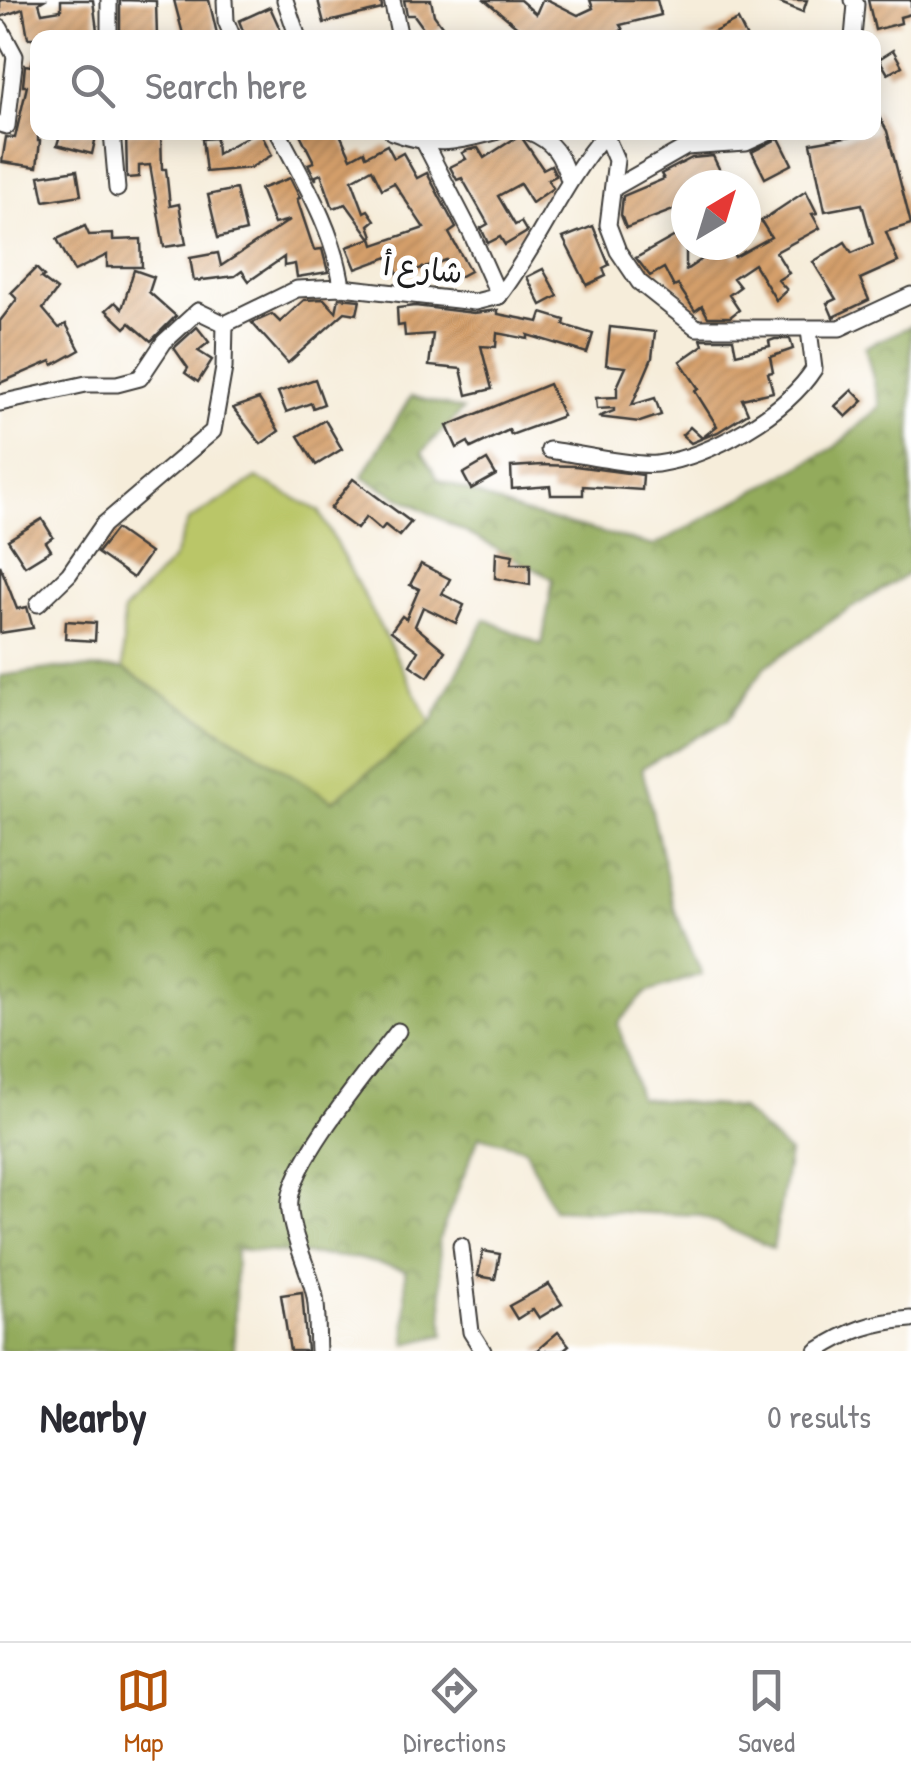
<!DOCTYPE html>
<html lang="en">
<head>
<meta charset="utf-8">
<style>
	:root { --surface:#fff; --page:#f7f7f7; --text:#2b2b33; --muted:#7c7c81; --line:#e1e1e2; --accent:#b45309 }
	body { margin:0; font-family:"Patrick Hand","Playpen Sans Arabic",sans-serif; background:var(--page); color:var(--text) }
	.compass { position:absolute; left:671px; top:170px; width:90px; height:90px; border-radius:50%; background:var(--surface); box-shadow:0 5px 25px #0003; rotate:38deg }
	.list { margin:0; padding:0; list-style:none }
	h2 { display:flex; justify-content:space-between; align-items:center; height:130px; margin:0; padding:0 40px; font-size:42px }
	h2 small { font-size:32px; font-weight:400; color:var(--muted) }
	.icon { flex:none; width:55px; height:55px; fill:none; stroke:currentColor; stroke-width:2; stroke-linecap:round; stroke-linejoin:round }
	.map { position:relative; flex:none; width:911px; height:1351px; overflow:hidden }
	.search { position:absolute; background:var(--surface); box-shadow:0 5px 25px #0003; left:30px; right:30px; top:30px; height:110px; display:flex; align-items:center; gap:25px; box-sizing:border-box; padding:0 35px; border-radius:20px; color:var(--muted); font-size:38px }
	.sheet { height:290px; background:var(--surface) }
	nav { display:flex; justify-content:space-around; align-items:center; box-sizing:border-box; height:140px; border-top:2px solid var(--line); background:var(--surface); font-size:28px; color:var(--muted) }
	nav a { display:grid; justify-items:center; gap:5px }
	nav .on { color:var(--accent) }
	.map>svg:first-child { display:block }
</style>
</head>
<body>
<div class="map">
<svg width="911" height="1351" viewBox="0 0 911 1351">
	<defs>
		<pattern id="forest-crowns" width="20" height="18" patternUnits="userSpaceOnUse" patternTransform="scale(2.5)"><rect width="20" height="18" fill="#93ab5c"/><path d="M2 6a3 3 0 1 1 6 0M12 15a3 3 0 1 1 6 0" fill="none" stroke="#778a4b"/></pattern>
		<pattern id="building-hatch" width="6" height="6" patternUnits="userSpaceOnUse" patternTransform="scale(2.5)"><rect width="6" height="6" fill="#d49f6b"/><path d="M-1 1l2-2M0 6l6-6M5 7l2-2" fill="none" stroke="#b5885c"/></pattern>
	</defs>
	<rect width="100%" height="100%" fill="#fff"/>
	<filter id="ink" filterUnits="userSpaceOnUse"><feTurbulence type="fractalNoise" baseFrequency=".01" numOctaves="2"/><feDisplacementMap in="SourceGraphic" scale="20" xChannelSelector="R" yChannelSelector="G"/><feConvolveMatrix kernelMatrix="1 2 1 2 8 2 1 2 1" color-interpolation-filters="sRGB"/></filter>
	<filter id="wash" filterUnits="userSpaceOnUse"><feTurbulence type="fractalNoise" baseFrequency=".0048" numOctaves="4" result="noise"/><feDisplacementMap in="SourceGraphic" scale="40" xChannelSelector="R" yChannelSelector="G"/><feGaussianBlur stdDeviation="2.25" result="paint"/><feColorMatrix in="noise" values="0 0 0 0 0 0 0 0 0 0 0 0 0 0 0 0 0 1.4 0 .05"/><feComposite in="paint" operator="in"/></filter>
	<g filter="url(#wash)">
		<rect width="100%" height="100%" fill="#f6edda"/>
		<path fill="#bac668" stroke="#6b7142" stroke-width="2.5" d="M 257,478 L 319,511 L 431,723 L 333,801 L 123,669 L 123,612 L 173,559 L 188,521 Z"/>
		<path fill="url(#forest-crowns)" stroke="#58643c" stroke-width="2.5" d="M 911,326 L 911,572 L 843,613 L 765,667 L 727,721 L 642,768 L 675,911 L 702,974 L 646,993 L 618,1023 L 639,1098 L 740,1108 L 789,1153 L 773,1249 L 699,1215 L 553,1209 L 525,1148 L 479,1136 L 439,1239 L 444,1335 L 406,1344 L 405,1270 L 355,1258 L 236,1249 L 234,1351 L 0,1351 L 0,676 L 55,668 L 123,669 L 333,801 L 431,723 L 485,619 L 542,645 L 553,579 L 362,477 L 411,396 L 463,410 L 422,452 L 438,479 L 520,512 L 654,546 L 835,447 L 880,406 L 865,347 Z"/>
		<g id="blocks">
			<g fill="url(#building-hatch)">
				<path d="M 0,0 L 44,0 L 39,3 L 42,13 L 61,10 L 61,0 L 93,0 L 98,38 L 28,38 L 23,9 L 0,17 Z"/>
				<path d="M 120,0 L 156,1 L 157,38 L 120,38 Z"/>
				<path d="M 174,0 L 209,0 L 218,38 L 184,38 Z"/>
				<path d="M 318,0 L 381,0 L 382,9 L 324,23 Z"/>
				<path d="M 404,0 L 431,0 L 434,15 L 442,26 L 429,36 L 414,15 L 407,15 Z"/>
				<path d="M 485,0 L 520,0 L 536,14 L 542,0 L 548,0 L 578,15 L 593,8 L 590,0 L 657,0 L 661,15 L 620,25 L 623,30 L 606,38 L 539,38 L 521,30 Z"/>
				<path d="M 773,0 L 807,0 L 803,12 Z"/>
				<path d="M 868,0 L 911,0 L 911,14 L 900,17 L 901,23 L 875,30 Z"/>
				<path d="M 270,7 L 284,38 L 246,38 L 239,21 Z"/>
				<path d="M 738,20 L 747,38 L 702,38 Z"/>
				<path d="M 893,50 L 902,66 L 888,74 L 879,59 Z"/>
				<path d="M 33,59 L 38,60 L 38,141 L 40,141 L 37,167 L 2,162 L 6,137 L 15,138 L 27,86 L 23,86 L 25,65 L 31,66 Z"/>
				<path d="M 874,108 L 887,131 L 911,224 L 886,232 L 898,262 L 860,279 L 869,300 L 833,317 L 827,303 L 836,299 L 813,262 L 845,242 L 852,253 L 873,244 L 862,204 L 825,211 L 811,143 L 874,132 Z"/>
				<path d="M 61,132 L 97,132 L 92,154 L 57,145 Z"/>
				<path d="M 126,132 L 161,132 L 162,169 L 166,169 L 170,206 L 179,204 L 186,244 L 164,247 L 150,165 L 139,166 L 139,177 L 127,178 Z"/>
				<path d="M 255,132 L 260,132 L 272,155 L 250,168 L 206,172 L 202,139 L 216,138 L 217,154 Z"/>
				<path d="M 299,132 L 339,132 L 351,158 L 364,151 L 366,156 L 387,145 L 394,158 L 403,153 L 417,178 L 427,173 L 456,228 L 449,233 L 470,271 L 457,278 L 446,260 L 398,276 L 391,256 L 356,269 L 347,247 L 372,238 L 374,245 L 424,228 L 394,183 L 382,189 L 372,169 L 352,180 L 364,212 L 368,210 L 375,220 L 369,225 L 373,236 L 370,237 L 346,204 L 333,208 L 321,174 L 316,176 L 316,180 L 308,164 L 314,162 Z"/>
				<path d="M 520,135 L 543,169 L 551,165 L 556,176 L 548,180 L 553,188 L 532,203 L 520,184 L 498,196 L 515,225 L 521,222 L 527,232 L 505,245 L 500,237 L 488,243 L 481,228 L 488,224 L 462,178 L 457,180 L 450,167 L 466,159 L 462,153 L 468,150 L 478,148 L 484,158 Z"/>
				<path d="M 779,138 L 792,164 L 765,178 L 752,152 Z"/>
				<path d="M 713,156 L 722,175 L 707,182 L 704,177 L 686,185 L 686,270 L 723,245 L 727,245 L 735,257 L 771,237 L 761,221 L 806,191 L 817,213 L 812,214 L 820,228 L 776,252 L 789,273 L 778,280 L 787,290 L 776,300 L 754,264 L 733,278 L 740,287 L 729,295 L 739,310 L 730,317 L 708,317 L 702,306 L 695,311 L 678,285 L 674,287 L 664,268 L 650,276 L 636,258 L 684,231 L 673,210 L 626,228 L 621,215 L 623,196 L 664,179 L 661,174 L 692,158 Z"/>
				<path d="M 77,170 L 81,195 L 44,201 L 39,176 Z"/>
				<path d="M 290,178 L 300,198 L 297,199 L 314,250 L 322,249 L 328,272 L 297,277 L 295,264 L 284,266 L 284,257 L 249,281 L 242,271 L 235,276 L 194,281 L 190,258 L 218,253 L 221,266 L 290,220 L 274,224 L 260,189 Z"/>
				<path d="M 236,189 L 246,231 L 218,238 L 208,195 Z"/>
				<path d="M 85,226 L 89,235 L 113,234 L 113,240 L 141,239 L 142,267 L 107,267 L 107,255 L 74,271 L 57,239 Z"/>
				<path d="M 593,226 L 609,265 L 603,268 L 606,276 L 587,285 L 563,238 Z"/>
				<path d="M 36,268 L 44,276 L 41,278 L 57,290 L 43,309 L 59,328 L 66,324 L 80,350 L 53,365 L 51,361 L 0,383 L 0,321 L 17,299 L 11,293 Z"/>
				<path d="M 543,269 L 558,296 L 541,305 L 527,277 Z"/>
				<path d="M 134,270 L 154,277 L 149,292 L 176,316 L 151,341 L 130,323 L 125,328 L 106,310 L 115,302 L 122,309 Z"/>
				<path d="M 339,298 L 360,300 L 357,314 L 345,312 L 288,363 L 252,323 L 272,314 L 280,322 L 304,300 L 324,299 L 336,312 Z"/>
				<path d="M 415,306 L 474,313 L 498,310 L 498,314 L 539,322 L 542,313 L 565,320 L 564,325 L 593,334 L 587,353 L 528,335 L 528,339 L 497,333 L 496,347 L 481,346 L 492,389 L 467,395 L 461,369 L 429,366 L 433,334 L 405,336 L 404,325 L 398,326 L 397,308 Z"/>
				<path d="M 197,327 L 209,342 L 198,351 L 212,360 L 198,382 L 185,373 L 188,368 L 174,348 Z"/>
				<path d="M 610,327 L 655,332 L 652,358 L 632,405 L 655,398 L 661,415 L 640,422 L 598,417 L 614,411 L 614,408 L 597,409 L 596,398 L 617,397 L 617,387 L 626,367 L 606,365 Z"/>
				<path d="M 701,339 L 733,339 L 736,354 L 770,346 L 769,341 L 775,339 L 790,339 L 793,349 L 770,357 L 773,372 L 768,373 L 773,392 L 742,399 L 748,413 L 718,432 L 691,443 L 682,435 L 690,427 L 702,438 L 717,426 L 695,391 L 699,389 L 680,361 L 703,345 Z"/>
				<path d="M 315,379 L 324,404 L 313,408 L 311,403 L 286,412 L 278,392 Z"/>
				<path d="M 549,384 L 563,416 L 511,435 L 509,430 L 471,448 L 468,442 L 457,448 L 447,426 Z"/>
				<path d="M 852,390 L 863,401 L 846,417 L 835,406 Z"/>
				<path d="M 259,399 L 279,431 L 261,444 L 233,408 Z"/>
				<path d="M 325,420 L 342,449 L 316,465 L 298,436 Z"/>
				<path d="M 487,460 L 496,475 L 471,489 L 463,474 Z"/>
				<path d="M 542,465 L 575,466 L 643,475 L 642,490 L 583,486 L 583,495 L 551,495 L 550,486 L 512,489 L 511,467 Z"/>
				<path d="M 353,479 L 411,522 L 399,536 L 385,525 L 381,530 L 366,517 L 357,529 L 330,509 Z"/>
				<path d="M 42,519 L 53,537 L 46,542 L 51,550 L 25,566 L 8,540 Z"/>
				<path d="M 116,529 L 150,553 L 133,578 L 97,553 Z"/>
				<path d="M 496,552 L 513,555 L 511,564 L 530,564 L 530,585 L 495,578 Z"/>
				<path d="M 421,564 L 450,579 L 442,594 L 464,605 L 456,623 L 423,607 L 415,626 L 445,651 L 428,677 L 410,665 L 418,651 L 391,631 L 402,616 L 406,619 L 419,589 L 410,585 Z"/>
				<path d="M 0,565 L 17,609 L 27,607 L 33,628 L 0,633 Z"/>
				<path d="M 66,621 L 96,623 L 95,641 L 65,639 Z"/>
				<path d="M 483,1251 L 500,1254 L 495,1279 L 478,1276 Z"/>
				<path d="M 549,1284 L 562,1304 L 539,1318 L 533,1309 L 517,1319 L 509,1306 Z"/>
				<path d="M 302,1292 L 307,1351 L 290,1351 L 281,1295 Z"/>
				<path d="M 558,1332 L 569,1345 L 562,1351 L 536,1351 Z"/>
			</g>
		</g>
	</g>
	<g filter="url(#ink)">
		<use href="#blocks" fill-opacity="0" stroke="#3d3b38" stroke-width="2.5"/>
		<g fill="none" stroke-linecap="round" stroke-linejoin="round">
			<g stroke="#3d3b38" stroke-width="19">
				<g id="minor">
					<path d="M 109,0 L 109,38"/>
					<path d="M 225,0 L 226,21 L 233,38"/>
					<path d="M 285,0 L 298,38"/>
					<path d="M 392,0 L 400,38"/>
					<path d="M 0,28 L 15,56 L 7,126 L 0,124"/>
					<path d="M 853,38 L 856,4 L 853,0"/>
					<path d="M 112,132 L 117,189"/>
					<path d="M 278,132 C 304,181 335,232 342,287"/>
					<path d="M 392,132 C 433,147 453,143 495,132"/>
					<path d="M 530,132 C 554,142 561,155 569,180"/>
					<path d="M 425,144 L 471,233 L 499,296"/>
					<path d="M 614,188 L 686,147 L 746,143 L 770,132"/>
					<path d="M 499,296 C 539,244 562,183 605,134 L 616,160 L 608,225 L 618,251 L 639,282 L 697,328 L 840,328 L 911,295"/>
					<path d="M 0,403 L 86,384 L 117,384 L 140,378 L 164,342 L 198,311 L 225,324 L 297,289 L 342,287 L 475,302 L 499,296"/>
					<path d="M 549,450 C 574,453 635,467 657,464 C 711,456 785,414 814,369 L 809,330"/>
					<path d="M 38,604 L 69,574 L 103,525 L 213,431 L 224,368 L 225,324"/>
					<path d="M 461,1246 L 471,1332 L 483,1351"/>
					<path d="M 318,1351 C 317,1333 318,1314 315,1297 C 310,1269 287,1229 290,1200 C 294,1158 371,1067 398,1031"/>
					<path d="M 817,1351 C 850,1330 872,1322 911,1319"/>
				</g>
			</g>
			<use href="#minor" stroke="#fff" stroke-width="15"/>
		</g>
	</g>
	<g text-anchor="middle" stroke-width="10" stroke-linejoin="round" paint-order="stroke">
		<g font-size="30" fill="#1c1c1c" stroke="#fff">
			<text transform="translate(423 269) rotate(6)" y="10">شارع أ</text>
		</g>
	</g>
</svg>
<svg class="compass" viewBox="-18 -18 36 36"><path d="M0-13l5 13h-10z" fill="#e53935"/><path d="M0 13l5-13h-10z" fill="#7c7c81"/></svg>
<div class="search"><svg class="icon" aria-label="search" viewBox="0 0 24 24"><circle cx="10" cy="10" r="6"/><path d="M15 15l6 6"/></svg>Search here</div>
</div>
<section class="sheet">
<h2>Nearby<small>0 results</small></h2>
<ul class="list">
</ul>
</section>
<nav>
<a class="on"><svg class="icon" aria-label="map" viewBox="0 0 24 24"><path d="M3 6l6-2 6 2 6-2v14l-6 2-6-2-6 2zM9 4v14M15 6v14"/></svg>Map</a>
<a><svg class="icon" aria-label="directions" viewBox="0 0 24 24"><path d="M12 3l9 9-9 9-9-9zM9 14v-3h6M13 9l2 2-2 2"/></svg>Directions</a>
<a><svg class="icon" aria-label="saved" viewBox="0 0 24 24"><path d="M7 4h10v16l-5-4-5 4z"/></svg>Saved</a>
</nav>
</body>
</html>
